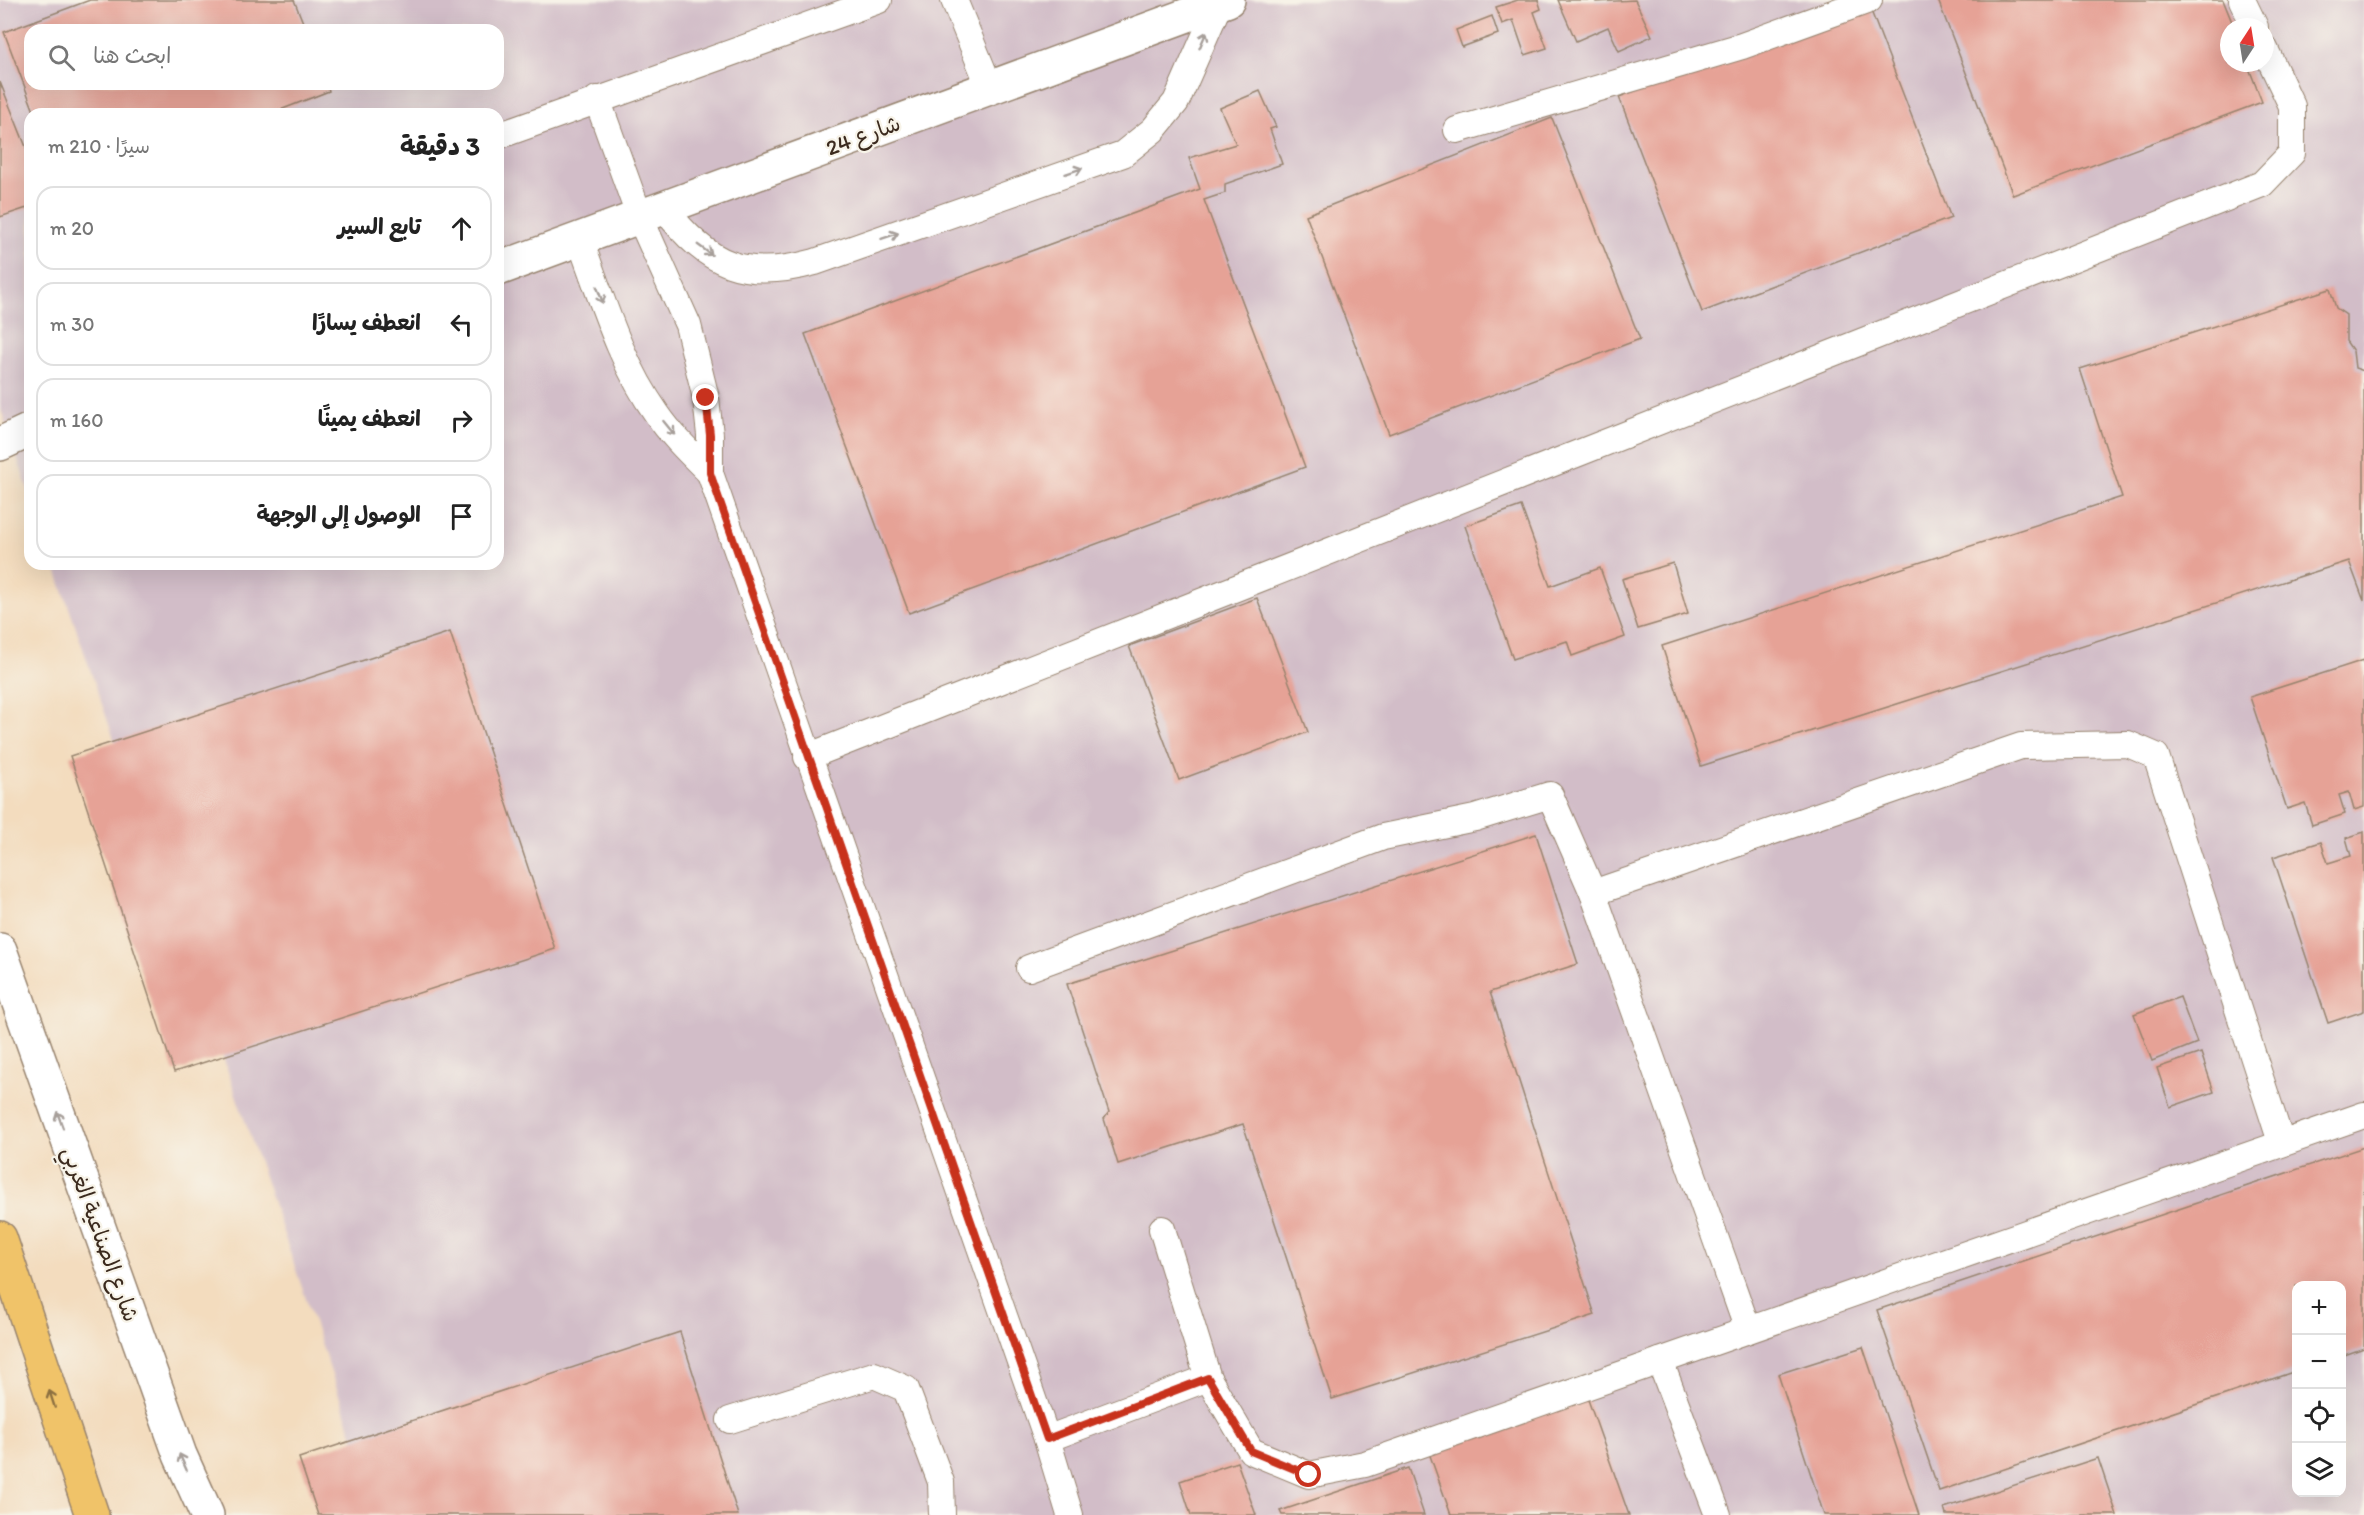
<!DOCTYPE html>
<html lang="ar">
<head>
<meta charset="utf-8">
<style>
	:root { --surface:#fff; --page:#f6f6f6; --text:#222; --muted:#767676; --line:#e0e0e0 }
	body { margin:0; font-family:Itim,"Playpen Sans Arabic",sans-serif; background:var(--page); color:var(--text); direction:rtl }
	.controls { position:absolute; right:18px; bottom:18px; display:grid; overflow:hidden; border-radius:12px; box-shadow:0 6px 24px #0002 }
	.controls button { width:54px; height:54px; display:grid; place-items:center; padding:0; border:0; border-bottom:2px solid var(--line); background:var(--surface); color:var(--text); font:30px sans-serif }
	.compass { position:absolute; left:2220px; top:18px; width:54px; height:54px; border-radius:50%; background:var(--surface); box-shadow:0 6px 24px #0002; rotate:12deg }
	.stop { position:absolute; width:18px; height:18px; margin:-14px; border:4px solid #c8321e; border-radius:50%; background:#fff }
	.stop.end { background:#c8321e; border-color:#fff; box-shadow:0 2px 6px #0008 }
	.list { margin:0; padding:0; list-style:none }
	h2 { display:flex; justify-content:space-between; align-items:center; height:78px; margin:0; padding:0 24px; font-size:26px }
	h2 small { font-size:20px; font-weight:400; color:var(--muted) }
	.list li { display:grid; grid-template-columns:39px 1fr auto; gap:18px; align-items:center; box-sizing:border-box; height:84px; margin:0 12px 12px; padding:0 12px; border:2px solid var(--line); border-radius:18px }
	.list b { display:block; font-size:22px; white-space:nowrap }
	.list em { font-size:20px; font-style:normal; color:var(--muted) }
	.icon { flex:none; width:33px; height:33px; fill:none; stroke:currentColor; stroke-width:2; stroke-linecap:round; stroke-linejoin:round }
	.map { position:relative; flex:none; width:2364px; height:1515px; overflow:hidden; direction:ltr }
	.search { position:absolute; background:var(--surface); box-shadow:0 6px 24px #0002; left:24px; top:24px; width:480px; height:66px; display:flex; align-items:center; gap:15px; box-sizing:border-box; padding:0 21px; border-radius:18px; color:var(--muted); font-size:22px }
	.panel { position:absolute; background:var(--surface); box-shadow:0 6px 24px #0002; left:24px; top:108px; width:480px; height:462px; border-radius:18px; direction:rtl }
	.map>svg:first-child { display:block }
</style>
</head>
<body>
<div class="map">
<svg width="2364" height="1515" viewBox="0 0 2364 1515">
	<rect width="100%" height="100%" fill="#f7f3e8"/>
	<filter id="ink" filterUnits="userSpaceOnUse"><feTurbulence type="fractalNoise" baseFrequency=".0167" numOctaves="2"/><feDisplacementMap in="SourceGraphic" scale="12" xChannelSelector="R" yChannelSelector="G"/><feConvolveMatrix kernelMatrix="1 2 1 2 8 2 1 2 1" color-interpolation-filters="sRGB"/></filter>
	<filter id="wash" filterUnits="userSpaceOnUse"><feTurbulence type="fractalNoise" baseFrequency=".008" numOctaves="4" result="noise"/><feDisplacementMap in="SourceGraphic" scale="24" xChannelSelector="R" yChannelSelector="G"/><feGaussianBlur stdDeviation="1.35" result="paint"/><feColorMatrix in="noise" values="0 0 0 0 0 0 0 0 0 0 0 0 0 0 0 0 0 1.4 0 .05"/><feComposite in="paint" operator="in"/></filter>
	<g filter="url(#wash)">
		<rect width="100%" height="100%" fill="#f3dcbe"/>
		<path fill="#d2bdc8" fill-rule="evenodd" d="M 0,0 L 2364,0 L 2364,1515 L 380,1515 L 54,564 L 498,564 L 498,114 L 30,114 L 30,495 L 0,407 ZM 2229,27 L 2265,27 L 2265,63 L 2229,63 ZM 30,30 L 498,30 L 498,84 L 30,84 ZM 2296,1286 L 2342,1286 L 2342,1492 L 2296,1492 Z"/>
		<g id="blocks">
			<g fill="#e6a296">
				<path d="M 90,0 L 294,0 L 306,30 L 30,30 L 30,84 L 327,84 L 329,91 L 270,114 L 35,114 L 4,32 Z"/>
				<path d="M 1518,0 L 1538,0 L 1541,9 L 1534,12 L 1547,48 L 1525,55 L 1513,20 L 1502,24 L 1496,7 Z"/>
				<path d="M 1558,0 L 1595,0 L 1596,2 L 1635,0 L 1652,36 L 1619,51 L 1608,27 L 1576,41 Z"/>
				<path d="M 1938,0 L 2223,0 L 2234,27 L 2229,27 L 2229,63 L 2247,63 L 2262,102 L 2013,195 Z"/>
				<path d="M 1868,3 L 1951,218 L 1702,312 L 1619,97 Z"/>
				<path d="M 1492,16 L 1498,34 L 1462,47 L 1456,30 Z"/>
				<path d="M 0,82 L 30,157 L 30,207 L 0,217 Z"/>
				<path d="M 1260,91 L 1276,127 L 1270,129 L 1282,164 L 1225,184 L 1225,193 L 1204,200 L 1305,467 L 909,613 L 805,334 L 1200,189 L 1189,158 L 1236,144 L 1220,108 Z"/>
				<path d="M 1552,118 L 1640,339 L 1389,434 L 1306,215 Z"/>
				<path d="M 2330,289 L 2336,308 L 2346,315 L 2346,341 L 2353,351 L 2355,368 L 2364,371 L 2364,601 L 2349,561 L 1701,766 L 1662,646 L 2122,497 L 2080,369 Z"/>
				<path d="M 1521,506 L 1550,586 L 1600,568 L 1625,637 L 1572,656 L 1567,641 L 1513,659 L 1465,526 Z"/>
				<path d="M 1673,563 L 1688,614 L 1638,629 L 1622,579 Z"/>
				<path d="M 1257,598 L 1308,732 L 1179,780 L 1129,646 Z"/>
				<path d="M 450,632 L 555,949 L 174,1072 L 70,756 Z"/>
				<path d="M 2364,660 L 2364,807 L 2354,810 L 2349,792 L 2339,795 L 2345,814 L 2312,825 L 2305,803 L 2287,809 L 2250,697 Z"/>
				<path d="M 2364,832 L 2364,1011 L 2328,1023 L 2273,857 L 2321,842 L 2328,863 L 2351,856 L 2346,838 Z"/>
				<path d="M 1536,834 L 1578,964 L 1490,992 L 1595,1315 L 1332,1399 L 1243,1124 L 1118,1164 L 1104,1119 L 1109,1112 L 1067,984 Z"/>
				<path d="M 2180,997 L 2197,1043 L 2152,1061 L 2134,1014 Z"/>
				<path d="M 2201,1053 L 2214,1092 L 2170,1107 L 2157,1068 Z"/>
				<path d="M 2364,1147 L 2364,1348 L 2342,1356 L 2342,1286 L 2296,1286 L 2296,1371 L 1939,1491 L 1877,1310 Z"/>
				<path d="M 680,1332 L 738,1515 L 318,1515 L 299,1458 Z"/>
				<path d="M 1863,1347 L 1919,1515 L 1824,1515 L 1778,1374 Z"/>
				<path d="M 1586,1394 L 1629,1515 L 1451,1515 L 1427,1447 Z"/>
				<path d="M 2098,1458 L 2117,1515 L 1946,1515 L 1944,1508 Z"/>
				<path d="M 1237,1462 L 1256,1515 L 1191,1515 L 1180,1481 Z"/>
				<path d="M 1408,1468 L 1424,1515 L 1282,1515 L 1280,1511 Z"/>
			</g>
		</g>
	</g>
	<g filter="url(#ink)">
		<use href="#blocks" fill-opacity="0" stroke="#97836e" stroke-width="1.5"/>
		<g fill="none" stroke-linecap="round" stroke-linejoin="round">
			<g stroke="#97836e" stroke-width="28">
				<g id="service">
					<path d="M 954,0 L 990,88"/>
					<path d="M 2242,0 L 2255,27"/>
					<path d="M 597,99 L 640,218 L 688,325 L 706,398 L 710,435 L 710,473 L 1047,1439 L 1070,1515"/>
					<path d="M 1457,130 L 1742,46 L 1869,0"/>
					<path d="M 498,136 L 879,0"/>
					<path d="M 665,209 C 708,266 745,281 815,262 L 1123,154 L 1153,130 L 1176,102 L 1219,4"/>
					<path d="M 580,240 C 602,299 620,362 657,414 C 672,436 691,454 710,473"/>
					<path d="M 807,757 L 2262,184 L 2292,153 L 2292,106 L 2265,49"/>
					<path d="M 1593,893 L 2021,746 L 2128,744 L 2156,756 L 2281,1142"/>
					<path d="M 1029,968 L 1383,837 L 1475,818 L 1550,795 L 1593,893 L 1748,1330"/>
					<path d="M 1162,1229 L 1208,1378 L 1251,1451 L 1309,1475 L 1365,1464 L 2364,1115"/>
					<path d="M 1660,1361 L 1718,1515"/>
					<path d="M 730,1420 L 874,1375 L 906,1389 L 941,1482 L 942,1515"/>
					<path d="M 1047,1439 L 1208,1378"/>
				</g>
			</g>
			<g stroke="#97836e" stroke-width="36">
				<g id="minor">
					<path d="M 498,269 L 1228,0"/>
					<path d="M 0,444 L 30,430"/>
					<path d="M 0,950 L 180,1455 L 207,1515"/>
				</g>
			</g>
			<g stroke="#97836e" stroke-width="36">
				<path id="primary" d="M 0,1238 L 92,1515"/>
			</g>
			<use href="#service" stroke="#fff" stroke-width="26"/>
			<use href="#minor" stroke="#fff" stroke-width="33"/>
			<use href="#primary" stroke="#f0c369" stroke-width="33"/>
		</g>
		<defs><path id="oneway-shaft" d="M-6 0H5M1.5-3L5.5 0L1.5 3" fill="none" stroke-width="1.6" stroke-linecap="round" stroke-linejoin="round" transform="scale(1.5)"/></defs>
		<g stroke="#a79f9a">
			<use href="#oneway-shaft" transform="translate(1203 40) rotate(-67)"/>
			<use href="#oneway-shaft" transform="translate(1074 171) rotate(-19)"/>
			<use href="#oneway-shaft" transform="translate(890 236) rotate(-19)"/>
			<use href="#oneway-shaft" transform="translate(705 250) rotate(36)"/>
			<use href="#oneway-shaft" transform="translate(600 295) rotate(69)"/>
			<use href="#oneway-shaft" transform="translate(669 428) rotate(51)"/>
			<use href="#oneway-shaft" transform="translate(60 1120) rotate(-110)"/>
			<use href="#oneway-shaft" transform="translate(183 1462) rotate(-114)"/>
		</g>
		<use stroke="#8c6f40" href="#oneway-shaft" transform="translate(52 1399) rotate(-108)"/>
	</g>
	<g fill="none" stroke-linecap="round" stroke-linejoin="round" filter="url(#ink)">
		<path stroke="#c8321e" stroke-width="8" d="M 706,398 L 710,435 L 710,473 L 1047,1439 L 1208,1378 L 1251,1451 L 1309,1475"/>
	</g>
	<g text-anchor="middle" stroke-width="4.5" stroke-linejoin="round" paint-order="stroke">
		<g font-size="22" fill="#3b2a1e" stroke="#f7f3e8">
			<text transform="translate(863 135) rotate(-20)" y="8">شارع 24</text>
			<text transform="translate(101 1234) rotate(70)" y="8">شارع الصناعية الغربي</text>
		</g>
	</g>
</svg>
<div class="controls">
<button>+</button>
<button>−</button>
<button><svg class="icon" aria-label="locate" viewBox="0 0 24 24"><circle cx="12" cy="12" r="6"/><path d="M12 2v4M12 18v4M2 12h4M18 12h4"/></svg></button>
<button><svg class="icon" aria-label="layers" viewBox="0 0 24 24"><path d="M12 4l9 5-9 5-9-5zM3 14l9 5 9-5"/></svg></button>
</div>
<svg class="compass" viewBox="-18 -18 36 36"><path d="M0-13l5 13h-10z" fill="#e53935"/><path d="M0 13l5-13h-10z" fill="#767676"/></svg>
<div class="stop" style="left:1309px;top:1475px"></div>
<div class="stop end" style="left:706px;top:398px"></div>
<div class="search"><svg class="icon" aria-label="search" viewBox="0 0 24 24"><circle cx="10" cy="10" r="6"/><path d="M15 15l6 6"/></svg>ابحث هنا</div>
<section class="panel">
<h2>3 دقيقة<small>سيرًا · 210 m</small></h2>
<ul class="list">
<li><svg class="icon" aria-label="ahead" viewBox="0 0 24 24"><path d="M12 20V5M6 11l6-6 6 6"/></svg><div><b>تابع السير</b></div><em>20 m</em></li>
<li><svg class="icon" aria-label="left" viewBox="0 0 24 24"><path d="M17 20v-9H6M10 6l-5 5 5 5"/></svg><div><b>انعطف يسارًا</b></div><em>30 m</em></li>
<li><svg class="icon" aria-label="right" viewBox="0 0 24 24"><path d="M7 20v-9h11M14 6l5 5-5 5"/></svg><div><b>انعطف يمينًا</b></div><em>160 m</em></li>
<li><svg class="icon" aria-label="arrive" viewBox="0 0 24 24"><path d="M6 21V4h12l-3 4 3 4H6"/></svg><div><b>الوصول إلى الوجهة</b></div></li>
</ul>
</section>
</div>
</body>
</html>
